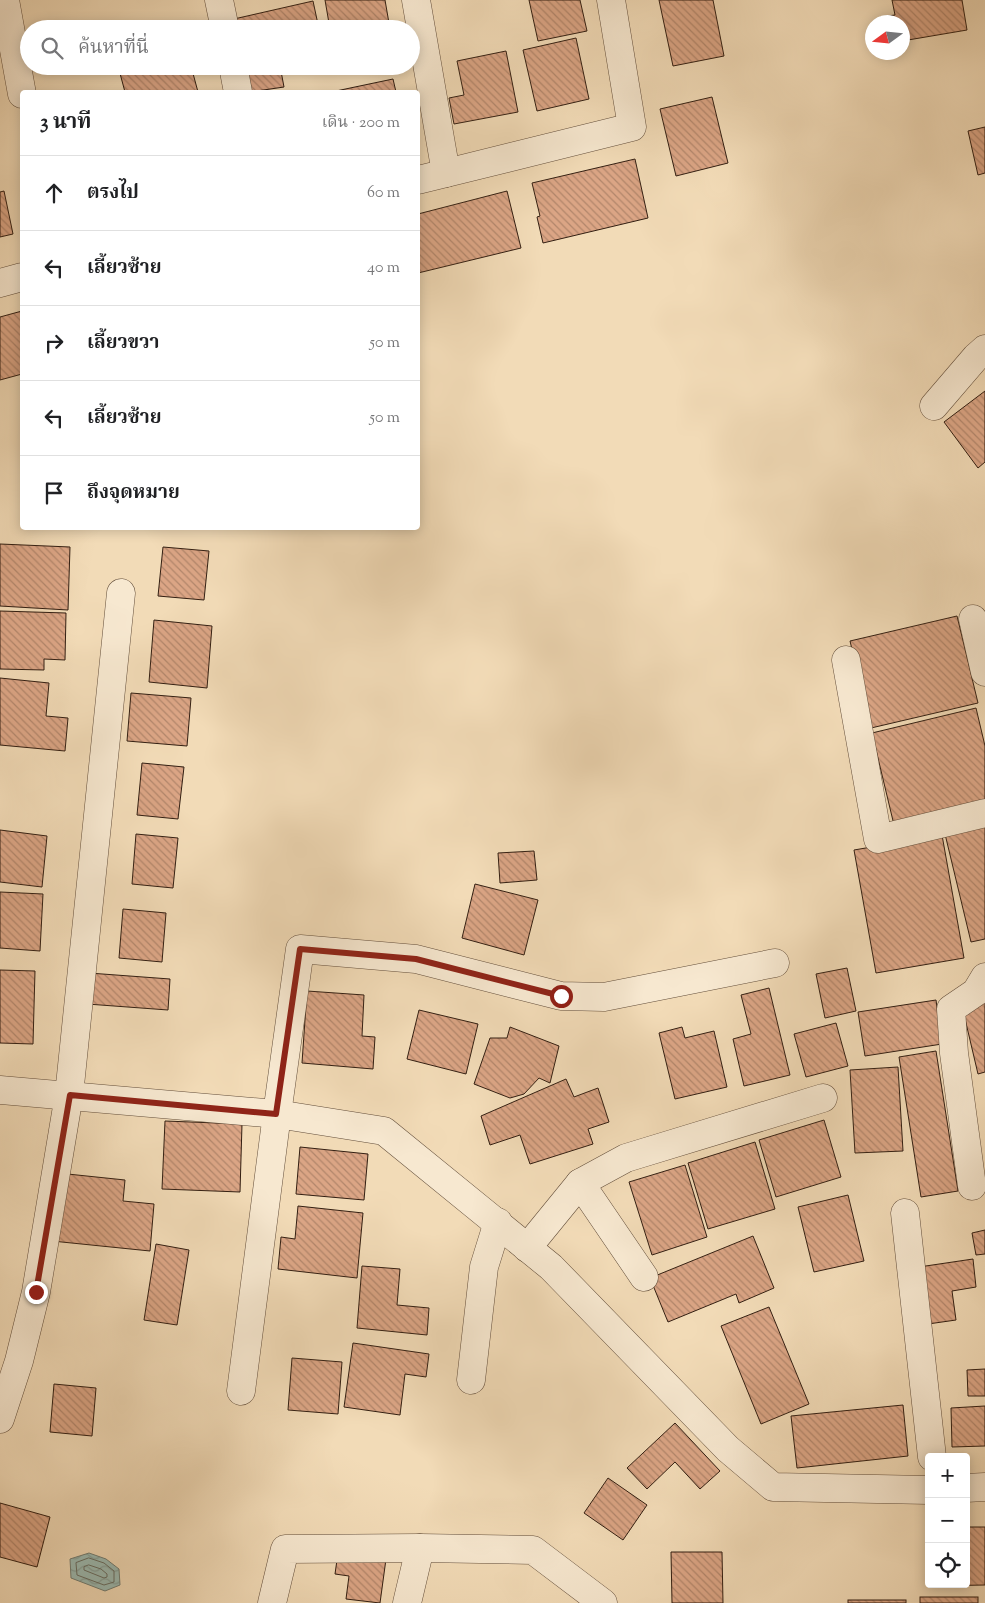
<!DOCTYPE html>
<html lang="th">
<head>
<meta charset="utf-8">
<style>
	:root { --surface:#fff; --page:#f2f2f2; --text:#202124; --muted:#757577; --line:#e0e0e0 }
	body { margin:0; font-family:"Sorts Mill Goudy","Noto Serif Thai",serif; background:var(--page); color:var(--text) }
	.controls { position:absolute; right:15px; bottom:15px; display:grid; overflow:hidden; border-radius:5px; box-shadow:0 2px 12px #0003 }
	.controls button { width:45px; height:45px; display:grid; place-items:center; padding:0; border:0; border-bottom:1px solid var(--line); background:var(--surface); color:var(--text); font:25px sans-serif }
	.compass { position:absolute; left:865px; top:15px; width:45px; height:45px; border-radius:50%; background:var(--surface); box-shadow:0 2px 12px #0003; rotate:255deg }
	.stop { position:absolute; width:15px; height:15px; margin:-11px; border:4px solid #8f2418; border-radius:50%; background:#fff }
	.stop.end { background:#8f2418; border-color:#fff; box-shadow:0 1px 5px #0008 }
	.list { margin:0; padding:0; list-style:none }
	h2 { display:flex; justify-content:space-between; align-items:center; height:65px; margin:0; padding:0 20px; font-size:21px }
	h2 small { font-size:16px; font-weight:400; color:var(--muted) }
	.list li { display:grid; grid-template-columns:32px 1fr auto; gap:15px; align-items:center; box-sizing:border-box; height:75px; padding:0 20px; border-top:1px solid var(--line) }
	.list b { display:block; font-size:19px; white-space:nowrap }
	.list em { font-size:16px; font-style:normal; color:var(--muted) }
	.icon { flex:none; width:28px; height:28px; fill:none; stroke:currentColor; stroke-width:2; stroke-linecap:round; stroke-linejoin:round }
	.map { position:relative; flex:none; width:985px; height:1603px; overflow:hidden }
	.search { position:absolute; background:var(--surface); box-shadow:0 2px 12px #0003; left:20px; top:20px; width:400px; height:55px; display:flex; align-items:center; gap:12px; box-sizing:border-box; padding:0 18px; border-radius:28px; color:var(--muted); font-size:19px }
	.panel { position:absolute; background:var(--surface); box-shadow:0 2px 12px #0003; left:20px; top:90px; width:400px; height:440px; border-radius:5px }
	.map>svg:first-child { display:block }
</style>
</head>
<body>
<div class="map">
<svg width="985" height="1603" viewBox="0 0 985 1603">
	<defs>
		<pattern id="water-waves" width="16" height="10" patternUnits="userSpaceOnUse" patternTransform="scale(1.25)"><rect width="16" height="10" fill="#9cbbb3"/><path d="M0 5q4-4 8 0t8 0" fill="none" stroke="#87a099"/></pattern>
		<pattern id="building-back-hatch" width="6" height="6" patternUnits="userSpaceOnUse" patternTransform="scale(1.25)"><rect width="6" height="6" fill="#dba585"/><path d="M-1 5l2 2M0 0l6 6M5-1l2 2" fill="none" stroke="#b2866b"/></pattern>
	</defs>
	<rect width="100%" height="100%" fill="#f2dbb7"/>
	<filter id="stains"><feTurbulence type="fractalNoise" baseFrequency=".004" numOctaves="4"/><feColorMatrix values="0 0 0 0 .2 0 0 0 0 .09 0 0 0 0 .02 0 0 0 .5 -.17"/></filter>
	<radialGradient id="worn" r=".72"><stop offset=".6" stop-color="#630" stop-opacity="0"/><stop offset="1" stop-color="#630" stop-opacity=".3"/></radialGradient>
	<path fill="url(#water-waves)" stroke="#727d73" d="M 89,1553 L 106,1559 L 119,1569 L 120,1585 L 105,1591 L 71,1578 L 70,1559 Z"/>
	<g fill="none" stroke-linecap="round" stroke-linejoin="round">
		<g stroke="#686d62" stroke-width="1">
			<path d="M 89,1558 L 104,1563 L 114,1571 L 114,1582 L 104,1585 L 77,1575 L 76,1563 Z"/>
			<path d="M 89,1565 L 101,1569 L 107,1574 L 107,1577 L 104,1578 L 84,1570 L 84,1567 Z"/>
		</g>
	</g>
	<g fill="url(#building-back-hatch)" stroke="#331f12">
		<path d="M 325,0 L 385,0 L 390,29 L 330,29 Z"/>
		<path d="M 529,0 L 580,0 L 587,31 L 538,41 Z"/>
		<path d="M 659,0 L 713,0 L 724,56 L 673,66 Z"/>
		<path d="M 892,0 L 962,0 L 967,30 L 902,41 L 902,22 L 881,22 L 880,17 L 895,15 Z"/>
		<path d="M 313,1 L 319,29 L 236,29 L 234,19 Z"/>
		<path d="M 576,38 L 589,99 L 537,111 L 523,50 Z"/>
		<path d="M 506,51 L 518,112 L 454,124 L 449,98 L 464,95 L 457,61 Z"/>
		<path d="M 118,66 L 191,66 L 198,92 L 125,92 Z"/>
		<path d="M 244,66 L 280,66 L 284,87 L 250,92 Z"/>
		<path d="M 393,79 L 396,92 L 336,92 L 336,91 Z"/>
		<path d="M 712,97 L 728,163 L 676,176 L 660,109 Z"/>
		<path d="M 985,127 L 985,173 L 978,175 L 968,131 Z"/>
		<path d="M 635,159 L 648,218 L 543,243 L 537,217 L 540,216 L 532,183 Z"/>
		<path d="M 4,191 L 13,234 L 0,237 L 0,192 Z"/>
		<path d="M 507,191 L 521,248 L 418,273 L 418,214 Z"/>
		<path d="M 22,311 L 22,374 L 0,380 L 0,317 Z"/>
		<path d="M 985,391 L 985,462 L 978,468 L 944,422 Z"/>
		<path d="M 0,544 L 70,547 L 68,610 L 0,606 Z"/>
		<path d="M 163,547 L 209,551 L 204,600 L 158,596 Z"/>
		<path d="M 0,611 L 66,613 L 65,660 L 44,659 L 44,670 L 0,669 Z"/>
		<path d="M 957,616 L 978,703 L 871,728 L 850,641 Z"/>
		<path d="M 154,620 L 212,626 L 207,688 L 149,682 Z"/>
		<path d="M 0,678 L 49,683 L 46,716 L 68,718 L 65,751 L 0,745 Z"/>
		<path d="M 131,693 L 191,698 L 187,746 L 127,741 Z"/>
		<path d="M 976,708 L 985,746 L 985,803 L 894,825 L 872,733 Z"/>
		<path d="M 142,763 L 184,767 L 178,819 L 137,815 Z"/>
		<path d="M 985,824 L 985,939 L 971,942 L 945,834 Z"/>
		<path d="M 0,830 L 47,836 L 42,887 L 0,882 Z"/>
		<path d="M 136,834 L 178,838 L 173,888 L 132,884 Z"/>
		<path d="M 942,835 L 964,958 L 876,973 L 854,850 Z"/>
		<path d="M 534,851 L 537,880 L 500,883 L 498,853 Z"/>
		<path d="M 475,884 L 538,900 L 524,955 L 462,938 Z"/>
		<path d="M 0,892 L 43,894 L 40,951 L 0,948 Z"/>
		<path d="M 123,909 L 166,913 L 162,962 L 119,958 Z"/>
		<path d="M 847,968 L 856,1011 L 825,1018 L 816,974 Z"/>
		<path d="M 0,970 L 35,971 L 33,1044 L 0,1043 Z"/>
		<path d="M 89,973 L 170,979 L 168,1010 L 87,1004 Z"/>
		<path d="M 769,988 L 790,1075 L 744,1086 L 733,1039 L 751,1034 L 741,995 Z"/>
		<path d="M 307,991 L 364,995 L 362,1036 L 375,1037 L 373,1069 L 302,1063 Z"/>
		<path d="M 936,1000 L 942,1044 L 865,1056 L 858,1012 Z"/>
		<path d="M 985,1000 L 985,1072 L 978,1074 L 962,1006 Z"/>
		<path d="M 419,1010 L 478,1024 L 466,1074 L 407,1059 Z"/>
		<path d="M 836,1023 L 848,1066 L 806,1077 L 794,1034 Z"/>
		<path d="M 510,1027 L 559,1046 L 550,1083 L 539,1078 L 524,1094 L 510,1098 L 474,1084 L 490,1038 L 507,1038 Z"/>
		<path d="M 682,1027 L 685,1038 L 714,1031 L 727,1087 L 675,1099 L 659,1033 Z"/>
		<path d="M 936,1051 L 958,1191 L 921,1197 L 899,1057 Z"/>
		<path d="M 898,1067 L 903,1151 L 855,1153 L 850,1070 Z"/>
		<path d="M 566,1079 L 574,1097 L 598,1088 L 609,1122 L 588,1129 L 593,1144 L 530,1164 L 520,1135 L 490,1145 L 481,1116 Z"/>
		<path d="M 824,1120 L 841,1177 L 776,1197 L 759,1140 Z"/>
		<path d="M 165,1121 L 242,1124 L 240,1192 L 162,1189 Z"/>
		<path d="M 755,1142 L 775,1209 L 708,1229 L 688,1163 Z"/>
		<path d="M 300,1147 L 368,1154 L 364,1200 L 296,1194 Z"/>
		<path d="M 685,1165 L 707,1237 L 652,1255 L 629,1182 Z"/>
		<path d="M 58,1173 L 125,1180 L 123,1201 L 154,1204 L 150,1251 L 52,1241 Z"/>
		<path d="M 848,1195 L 864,1261 L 814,1272 L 798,1207 Z"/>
		<path d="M 298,1206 L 363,1213 L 357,1278 L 278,1269 L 281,1237 L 295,1239 Z"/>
		<path d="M 985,1230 L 985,1254 L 976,1255 L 972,1233 Z"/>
		<path d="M 753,1236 L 774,1288 L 739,1303 L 736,1294 L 668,1322 L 650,1278 Z"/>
		<path d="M 156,1244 L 189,1250 L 177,1325 L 144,1320 Z"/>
		<path d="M 973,1259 L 976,1287 L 952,1291 L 956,1320 L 928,1324 L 919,1267 Z"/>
		<path d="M 362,1266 L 400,1269 L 397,1305 L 429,1308 L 427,1335 L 357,1328 Z"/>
		<path d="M 769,1307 L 809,1404 L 761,1424 L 721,1326 Z"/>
		<path d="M 353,1343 L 429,1354 L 426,1377 L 405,1374 L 400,1415 L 344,1407 Z"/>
		<path d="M 292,1358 L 342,1362 L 338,1414 L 288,1410 Z"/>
		<path d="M 985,1369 L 985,1396 L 968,1396 L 967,1370 Z"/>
		<path d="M 54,1384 L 96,1388 L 92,1436 L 50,1432 Z"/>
		<path d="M 903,1405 L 908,1456 L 797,1468 L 791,1416 Z"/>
		<path d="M 985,1406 L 985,1446 L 952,1447 L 951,1408 Z"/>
		<path d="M 675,1423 L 720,1471 L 700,1489 L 675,1462 L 647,1489 L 627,1468 Z"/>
		<path d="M 608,1478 L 647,1505 L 623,1540 L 584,1513 Z"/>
		<path d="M 0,1503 L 50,1517 L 37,1567 L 0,1557 Z"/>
		<path d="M 966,1527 L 985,1527 L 985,1585 L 928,1586 L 926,1528 L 929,1528 L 929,1584 L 966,1584 Z"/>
		<path d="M 671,1552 L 722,1552 L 723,1603 L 672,1603 Z"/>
		<path d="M 338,1553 L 386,1559 L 380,1603 L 346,1599 L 349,1576 L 335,1574 Z"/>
		<rect x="920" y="1597" width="58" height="6"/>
		<rect x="848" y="1600" width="58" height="3"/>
	</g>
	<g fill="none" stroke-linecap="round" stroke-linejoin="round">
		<g stroke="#634e3b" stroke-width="29">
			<g id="minor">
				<path d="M 5,0 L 22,94"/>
				<path d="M 219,0 L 225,29"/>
				<path d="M 416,0 L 446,173"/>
				<path d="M 233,66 L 238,92"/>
				<path d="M 418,180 L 632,127 L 611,0"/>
				<path d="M 0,283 L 22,277"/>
				<path d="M 934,406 L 976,357 L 985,349"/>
				<path d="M 973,619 L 985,672"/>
				<path d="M 846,660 L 878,839 L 985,813"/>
				<path d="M 0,1090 L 277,1114 L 384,1131 L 551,1267 L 728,1449 L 773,1487 L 929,1490"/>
				<path d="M 580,1183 L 644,1277"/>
				<path d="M 972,1186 L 954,1053 L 951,1009 L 976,992 L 985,977"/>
				<path d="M 905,1213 L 932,1457"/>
				<path d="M 527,1248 L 580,1183 L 626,1158 L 823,1098"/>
				<path d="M 471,1380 L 484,1267 L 498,1222"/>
				<path d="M 241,1391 L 277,1114 L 300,949 L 416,959 L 561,996 L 604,997 L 775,963"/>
				<path d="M 0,1419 L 19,1361 L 36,1292 L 69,1095 L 121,593"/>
				<path d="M 966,1488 L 985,1487"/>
				<path d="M 272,1603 L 285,1549 L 420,1548 L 533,1550 L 603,1603"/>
				<path d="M 407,1603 L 420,1548"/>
			</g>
		</g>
		<use href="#minor" stroke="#f7e8d0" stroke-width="28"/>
	</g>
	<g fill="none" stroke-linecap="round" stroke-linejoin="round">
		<path stroke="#8f2418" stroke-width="6" d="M 36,1292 L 70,1095 L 276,1114 L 300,949 L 416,959 L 561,996"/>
	</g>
	<rect width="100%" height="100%" filter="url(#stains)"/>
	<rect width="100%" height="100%" fill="url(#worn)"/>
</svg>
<div class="controls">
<button>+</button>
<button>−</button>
<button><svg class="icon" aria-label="locate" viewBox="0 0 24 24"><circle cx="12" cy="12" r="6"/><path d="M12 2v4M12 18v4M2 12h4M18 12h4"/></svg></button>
</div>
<svg class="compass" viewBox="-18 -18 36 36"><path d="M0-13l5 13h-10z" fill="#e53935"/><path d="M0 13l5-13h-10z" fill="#757577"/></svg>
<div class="stop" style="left:561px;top:996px"></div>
<div class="stop end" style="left:36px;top:1292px"></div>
<div class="search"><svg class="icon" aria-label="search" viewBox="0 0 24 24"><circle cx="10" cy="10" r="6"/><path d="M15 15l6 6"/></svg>ค้นหาที่นี่</div>
<section class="panel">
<h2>3 นาที<small>เดิน · 200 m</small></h2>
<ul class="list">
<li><svg class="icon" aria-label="ahead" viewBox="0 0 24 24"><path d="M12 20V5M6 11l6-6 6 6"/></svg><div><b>ตรงไป</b></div><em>60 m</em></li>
<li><svg class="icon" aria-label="left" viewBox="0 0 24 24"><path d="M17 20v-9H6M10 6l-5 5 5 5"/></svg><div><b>เลี้ยวซ้าย</b></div><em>40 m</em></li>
<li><svg class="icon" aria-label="right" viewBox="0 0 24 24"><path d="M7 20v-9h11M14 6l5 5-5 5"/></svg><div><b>เลี้ยวขวา</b></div><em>50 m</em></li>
<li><svg class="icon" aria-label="left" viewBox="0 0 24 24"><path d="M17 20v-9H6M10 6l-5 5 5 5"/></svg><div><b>เลี้ยวซ้าย</b></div><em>50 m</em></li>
<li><svg class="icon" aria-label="arrive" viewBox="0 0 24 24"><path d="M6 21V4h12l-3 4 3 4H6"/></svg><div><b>ถึงจุดหมาย</b></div></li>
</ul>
</section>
</div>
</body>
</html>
